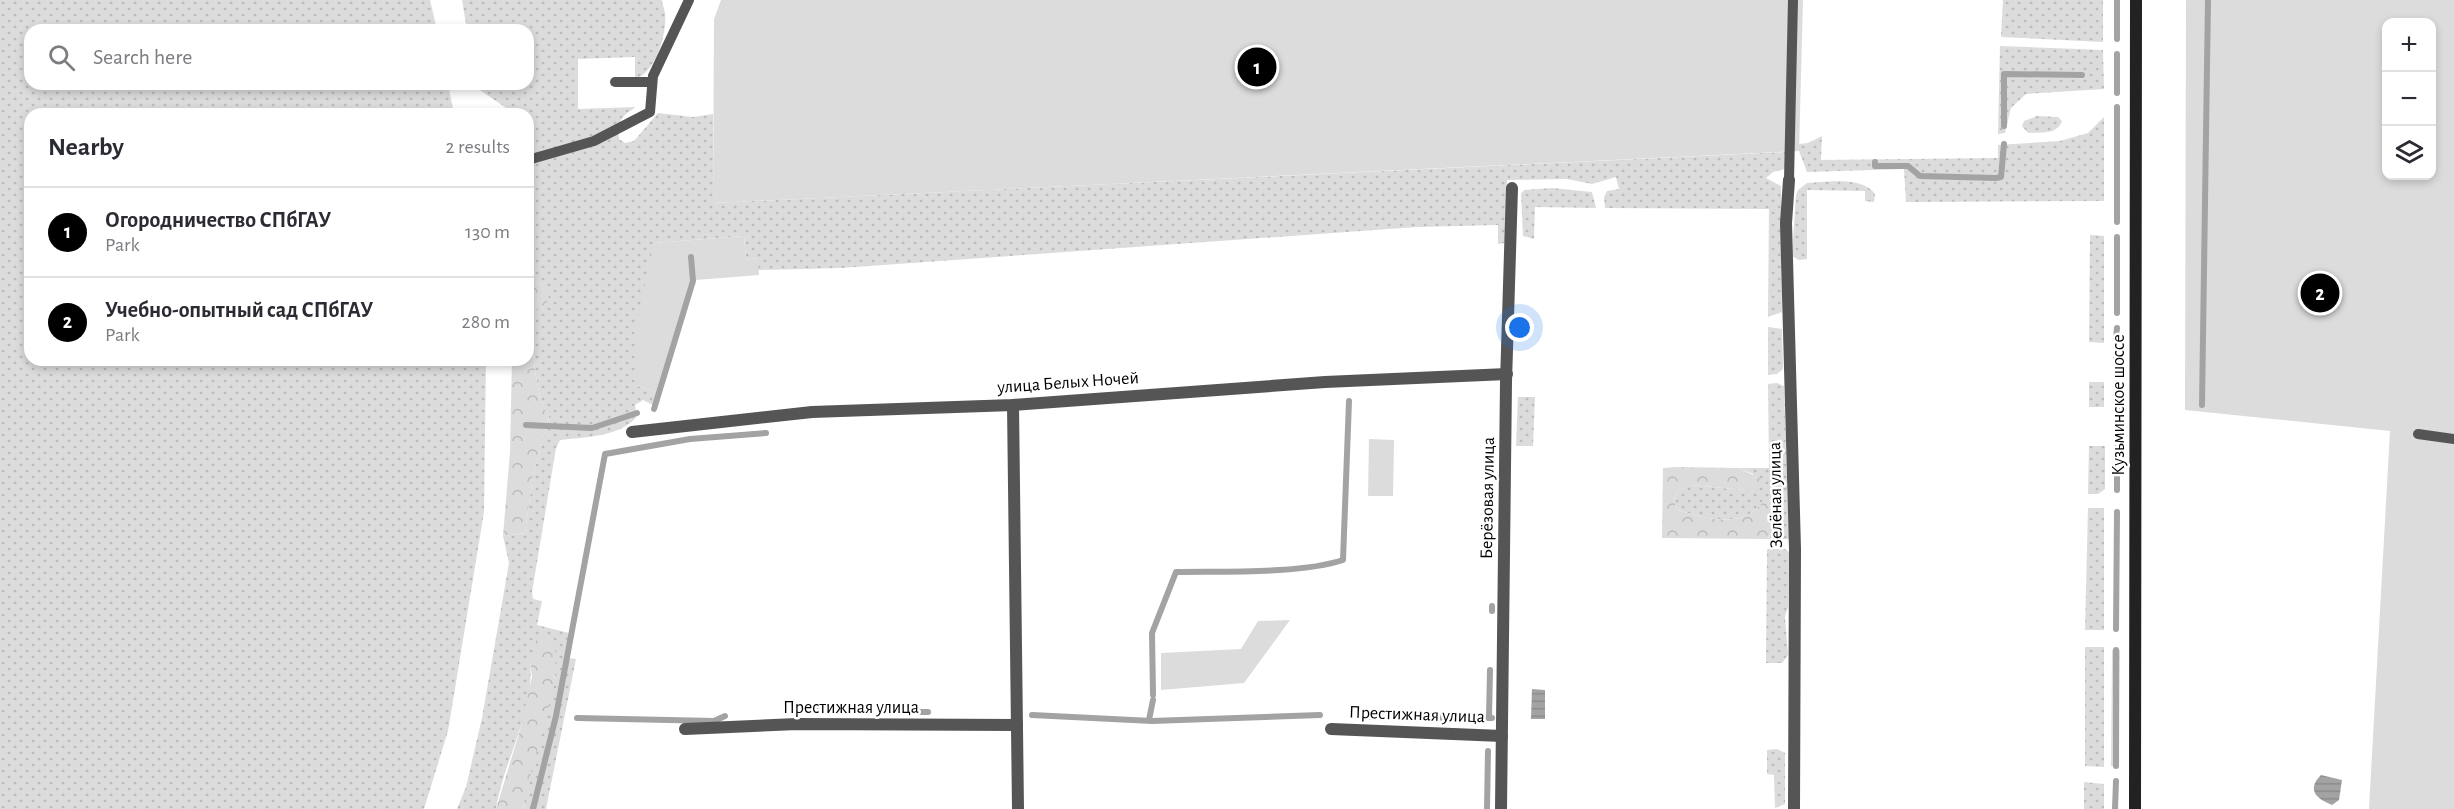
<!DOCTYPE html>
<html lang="en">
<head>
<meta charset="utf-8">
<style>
	:root { --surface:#fff; --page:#f2f2f3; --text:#2b2b33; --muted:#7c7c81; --line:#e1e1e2; --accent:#000 }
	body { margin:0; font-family:"Alegreya Sans",sans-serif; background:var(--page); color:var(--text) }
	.controls { position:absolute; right:18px; top:18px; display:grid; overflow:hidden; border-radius:12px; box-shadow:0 3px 9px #0003 }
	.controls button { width:54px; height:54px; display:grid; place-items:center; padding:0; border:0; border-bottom:2px solid var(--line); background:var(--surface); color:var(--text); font:30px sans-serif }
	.you { position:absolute; left:1520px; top:328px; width:21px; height:21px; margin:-15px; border:4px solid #fff; border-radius:50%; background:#1a73e8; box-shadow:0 0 0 9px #1a73e833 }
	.badge { display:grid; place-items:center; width:39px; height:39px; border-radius:50%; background:var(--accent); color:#fff; font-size:20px; font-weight:700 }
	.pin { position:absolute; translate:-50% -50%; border:3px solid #fff; box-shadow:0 2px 6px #0006 }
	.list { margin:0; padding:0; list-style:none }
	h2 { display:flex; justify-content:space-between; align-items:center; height:78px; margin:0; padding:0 24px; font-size:26px }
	h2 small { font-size:20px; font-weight:400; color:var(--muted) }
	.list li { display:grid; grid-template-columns:39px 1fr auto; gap:18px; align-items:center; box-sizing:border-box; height:90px; padding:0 24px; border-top:2px solid var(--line) }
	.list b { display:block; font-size:22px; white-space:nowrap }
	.list p { margin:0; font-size:20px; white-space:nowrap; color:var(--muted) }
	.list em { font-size:20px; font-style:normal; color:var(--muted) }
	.icon { flex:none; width:33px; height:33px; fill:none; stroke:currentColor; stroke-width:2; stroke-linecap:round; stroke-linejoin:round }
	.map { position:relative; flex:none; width:2454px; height:809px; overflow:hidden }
	.search { position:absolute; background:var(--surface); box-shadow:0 3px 9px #0003; left:24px; top:24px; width:510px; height:66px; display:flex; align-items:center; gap:15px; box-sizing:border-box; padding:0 21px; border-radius:18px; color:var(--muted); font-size:22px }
	.panel { position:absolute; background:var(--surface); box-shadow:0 3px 9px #0003; left:24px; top:108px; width:510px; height:258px; border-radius:18px }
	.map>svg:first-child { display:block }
</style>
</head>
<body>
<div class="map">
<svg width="2454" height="809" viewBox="0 0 2454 809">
	<defs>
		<pattern id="grass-dots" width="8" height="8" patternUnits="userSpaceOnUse" patternTransform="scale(1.5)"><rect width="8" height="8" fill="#dcdcdc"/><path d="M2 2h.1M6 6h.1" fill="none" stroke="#bbb" stroke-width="1.8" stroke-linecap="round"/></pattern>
		<pattern id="forest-crowns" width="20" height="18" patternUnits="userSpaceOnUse" patternTransform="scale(1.5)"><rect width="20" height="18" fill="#dcdcdc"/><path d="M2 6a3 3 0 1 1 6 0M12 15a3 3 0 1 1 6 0" fill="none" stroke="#bbb"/></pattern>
		<pattern id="water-rules" width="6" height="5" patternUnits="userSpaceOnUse" patternTransform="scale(1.5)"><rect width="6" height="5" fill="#a3a3a3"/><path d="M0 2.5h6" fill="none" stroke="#8b8b8b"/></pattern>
	</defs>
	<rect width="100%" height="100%" fill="#fff"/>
	<g fill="url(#grass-dots)">
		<path d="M 0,0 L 430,0 L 437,30 L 30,30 L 30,84 L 448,84 L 454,114 L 30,114 L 30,360 L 486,360 L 484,512 L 448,731 L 424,809 L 0,809 Z"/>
		<path d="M 462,0 L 662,0 C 662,5 665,9 665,14 C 667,34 656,72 635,79 L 635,57 L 578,59 L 578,109 L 636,107 C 621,116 617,122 619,139 L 625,143 L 634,141 L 658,113 L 693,117 L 713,114 L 713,203 L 1786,152 L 1785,169 L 1773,172 L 1766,178 L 1781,186 L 1782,312 L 1768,317 L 1769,209 L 1605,208 L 1604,197 L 1607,191 L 1619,189 L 1616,177 L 1592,184 L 1567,179 L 1507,180 L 1507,239 L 1504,243 L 1498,244 L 1498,225 L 1417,227 L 841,268 L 758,270 L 758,258 L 746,260 L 744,236 L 654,243 L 638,386 L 661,394 L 657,407 L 643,400 L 635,405 L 637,416 C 621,437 585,437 560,440 L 556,448 L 532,592 L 533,599 L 542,601 L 537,625 L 573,634 L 568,658 L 576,659 L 546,809 L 523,809 L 527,784 L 555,675 L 530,660 C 536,711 503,761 496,809 L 457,809 L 466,787 L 482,718 L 509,563 L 503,536 L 525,533 L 533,475 L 549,417 C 532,387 533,345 532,311 L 546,304 L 540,284 L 528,282 L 528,114 L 509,114 L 509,110 L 477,88 L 477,84 L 528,84 L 528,30 L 467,30 Z"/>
		<path d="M 2003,0 L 2103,0 L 2103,42 L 2001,37 Z"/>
		<path d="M 2000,46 L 2103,50 L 2104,89 L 2026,94 L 2011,108 L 2005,133 L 1998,134 Z"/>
		<path d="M 2037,116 L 2058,117 L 2062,121 C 2057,135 2041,132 2028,133 L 2022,126 L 2024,121 Z"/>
		<path d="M 2104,117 L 2104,201 L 1906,202 L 1904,169 L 1807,172 L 1799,151 L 1799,144 L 1808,143 L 1822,136 L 1821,160 L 1998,158 L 1998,145 L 2060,141 L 2088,133 Z"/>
		<path d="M 1807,183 C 1826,182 1863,176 1875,194 L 1874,202 L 1865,201 L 1865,191 L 1807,190 L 1807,259 L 1799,260 L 1792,256 L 1796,195 L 1798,190 Z"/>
		<path d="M 1552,188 L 1592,192 L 1596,208 L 1535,207 L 1534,239 L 1523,236 L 1521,194 L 1524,190 Z"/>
		<path d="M 2090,235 L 2104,236 L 2104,343 L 2089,342 Z"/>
		<path d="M 1768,327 L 1782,329 L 1783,369 L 1777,374 L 1768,375 Z"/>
		<rect x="2089" y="382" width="15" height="25"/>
		<path d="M 1777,383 L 1784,386 L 1789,539 L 1767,539 L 1776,528 L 1765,500 C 1761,504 1756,510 1751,513 C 1732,526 1696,517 1676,509 L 1674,498 L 1679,490 L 1691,485 L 1754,491 L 1753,474 L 1739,468 L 1769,468 L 1768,384 Z"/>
		<path d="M 1518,397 L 1535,397 L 1533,446 L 1516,446 Z"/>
		<path d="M 2089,446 L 2105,446 L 2105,489 L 2098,494 L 2088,494 Z"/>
		<path d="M 2088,508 L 2104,508 L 2104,630 L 2085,630 Z"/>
		<path d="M 1767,549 L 1785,549 L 1789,552 L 1788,607 L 1785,616 L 1788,655 L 1782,663 L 1766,663 Z"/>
		<path d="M 2085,647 L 2104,647 L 2104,767 L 2085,766 Z"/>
		<path d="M 2112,650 L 2120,650 L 2119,766 L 2111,766 Z"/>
		<path d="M 1767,750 L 1777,749 L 1785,753 L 1785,804 L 1775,808 L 1774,775 L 1767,774 Z"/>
		<path d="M 2084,782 L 2104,784 L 2104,809 L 2084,809 Z"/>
	</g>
	<g fill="url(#forest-crowns)">
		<path d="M 528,282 L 540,284 L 549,297 L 546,304 L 532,312 C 533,345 532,387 549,417 L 533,475 L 525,533 L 503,536 L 510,452 L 512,360 L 528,360 Z"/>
		<path d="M 1676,467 L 1739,468 L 1761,479 L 1760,487 L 1754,491 L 1692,485 L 1679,490 L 1674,498 L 1676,509 C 1696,517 1732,526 1751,513 C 1756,510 1761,504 1765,500 L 1775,499 C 1783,512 1776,528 1767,539 L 1662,538 L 1663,468 Z"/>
		<path d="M 546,633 L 554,640 C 563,688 530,759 523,809 L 496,809 L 520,730 L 532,677 L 530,660 L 537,638 Z"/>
	</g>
	<g fill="#dcdcdc" fill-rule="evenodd">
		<path d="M 721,0 L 1803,0 L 1799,151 L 713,203 L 714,19 Z"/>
		<path d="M 2186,0 L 2454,0 L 2454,809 L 2369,809 L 2390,431 L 2185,410 ZM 2386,22 L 2432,22 L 2432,176 L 2386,176 Z"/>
		<path d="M 744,236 L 746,260 L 758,258 L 759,275 L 696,280 L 661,394 L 638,386 L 634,334 L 654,243 Z"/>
		<path d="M 1369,439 L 1394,440 L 1393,496 L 1368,496 Z"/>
		<path d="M 1290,620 L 1244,683 L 1161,690 L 1161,653 L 1241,649 L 1258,621 Z"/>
	</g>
	<g fill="url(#water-rules)">
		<path d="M 1532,689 L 1545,690 L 1545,719 L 1531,719 Z"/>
		<path d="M 2321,775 L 2342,780 L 2339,800 L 2332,805 C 2317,799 2306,790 2321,775 Z"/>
	</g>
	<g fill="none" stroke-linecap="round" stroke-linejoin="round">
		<g stroke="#a3a3a3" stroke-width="6">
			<path d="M 2117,39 L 2117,0"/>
			<path d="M 2117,93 L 2117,54"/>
			<path d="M 2117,107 L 2117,222"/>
			<path d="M 2004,126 L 2004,74 L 2082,75"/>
			<path d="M 1875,162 L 1875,166 L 1908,166 L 1920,176 L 1996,178 L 2001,177 L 2004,144"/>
			<path d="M 2117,313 L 2117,237"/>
			<path d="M 2116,338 L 2117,328"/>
			<path d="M 2116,359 L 2117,368"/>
			<path d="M 2202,405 L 2208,0"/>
			<path d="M 654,409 L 693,281 L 691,257"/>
			<path d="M 526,425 L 592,428 L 637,413"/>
			<path d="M 2117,431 L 2117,383"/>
			<path d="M 2117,448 L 2117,490"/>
			<path d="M 1492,606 L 1492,611"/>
			<path d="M 2116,629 L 2117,512"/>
			<path d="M 1153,695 L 1152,633 L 1176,572 C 1223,571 1301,574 1343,560 L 1349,401"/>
			<path d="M 814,706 L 857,708"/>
			<path d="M 918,712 L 928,712"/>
			<path d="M 1032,715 L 1152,721 L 1320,715"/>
			<path d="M 1367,717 L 1492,718"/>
			<path d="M 1489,717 L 1490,670"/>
			<path d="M 577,718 L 714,721 L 725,716"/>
			<path d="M 1149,720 L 1153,700"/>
			<path d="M 2116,766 L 2116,650"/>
			<path d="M 533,809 L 556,716 L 605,454 L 690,439 L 766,433"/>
			<path d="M 1487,809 L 1488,751"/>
			<path d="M 2115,809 L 2116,781"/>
		</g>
		<g stroke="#555" stroke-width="10">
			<path d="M 615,82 L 651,82"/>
			<path d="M 528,160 L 594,141 L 650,112 L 653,76 L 689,0"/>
			<path d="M 1789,180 L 1793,0"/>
			<path d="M 2418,434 L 2454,439"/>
		</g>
		<g stroke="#555" stroke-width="12">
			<path d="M 1789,180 L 1786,223 L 1795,549 L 1794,809"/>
			<path d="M 1013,405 L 1018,809"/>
			<path d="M 632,432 L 812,412 L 1013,405 L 1325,382 L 1507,374"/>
			<path d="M 685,729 L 797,724 L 1017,725"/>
			<path d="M 1331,729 L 1502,736"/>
			<path d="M 1501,809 L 1506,382 L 1512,188"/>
		</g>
		<path stroke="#222" stroke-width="12" d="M 2135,809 L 2136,0"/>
	</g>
	<g text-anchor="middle" stroke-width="5" stroke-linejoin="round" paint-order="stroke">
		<g font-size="18" fill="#000" stroke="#fff">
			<text transform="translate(1068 382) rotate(-4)" y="6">улица Белых Ночей</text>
			<text transform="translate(2118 405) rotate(-90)" y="6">Кузьминское шоссе</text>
			<text transform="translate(1775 495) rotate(-91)" y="6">Зелёная улица</text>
			<text transform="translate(1487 498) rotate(-89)" y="6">Берёзовая улица</text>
			<text x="851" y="713">Престижная улица</text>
			<text transform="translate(1417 714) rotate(2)" y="6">Престижная улица</text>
		</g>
	</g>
</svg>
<div class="controls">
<button>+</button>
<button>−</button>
<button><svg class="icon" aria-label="layers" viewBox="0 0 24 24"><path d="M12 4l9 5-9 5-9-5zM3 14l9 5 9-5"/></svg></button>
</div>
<div class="you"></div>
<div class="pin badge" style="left:1257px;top:67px">1</div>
<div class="pin badge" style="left:2320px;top:293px">2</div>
<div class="search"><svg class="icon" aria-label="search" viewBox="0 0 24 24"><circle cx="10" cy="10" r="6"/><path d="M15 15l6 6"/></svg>Search here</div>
<section class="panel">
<h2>Nearby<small>2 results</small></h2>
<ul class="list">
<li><span class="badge">1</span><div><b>Огородничество СПбГАУ</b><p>Park</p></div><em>130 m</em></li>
<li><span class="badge">2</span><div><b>Учебно-опытный сад СПбГАУ</b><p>Park</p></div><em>280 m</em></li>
</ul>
</section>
</div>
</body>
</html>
